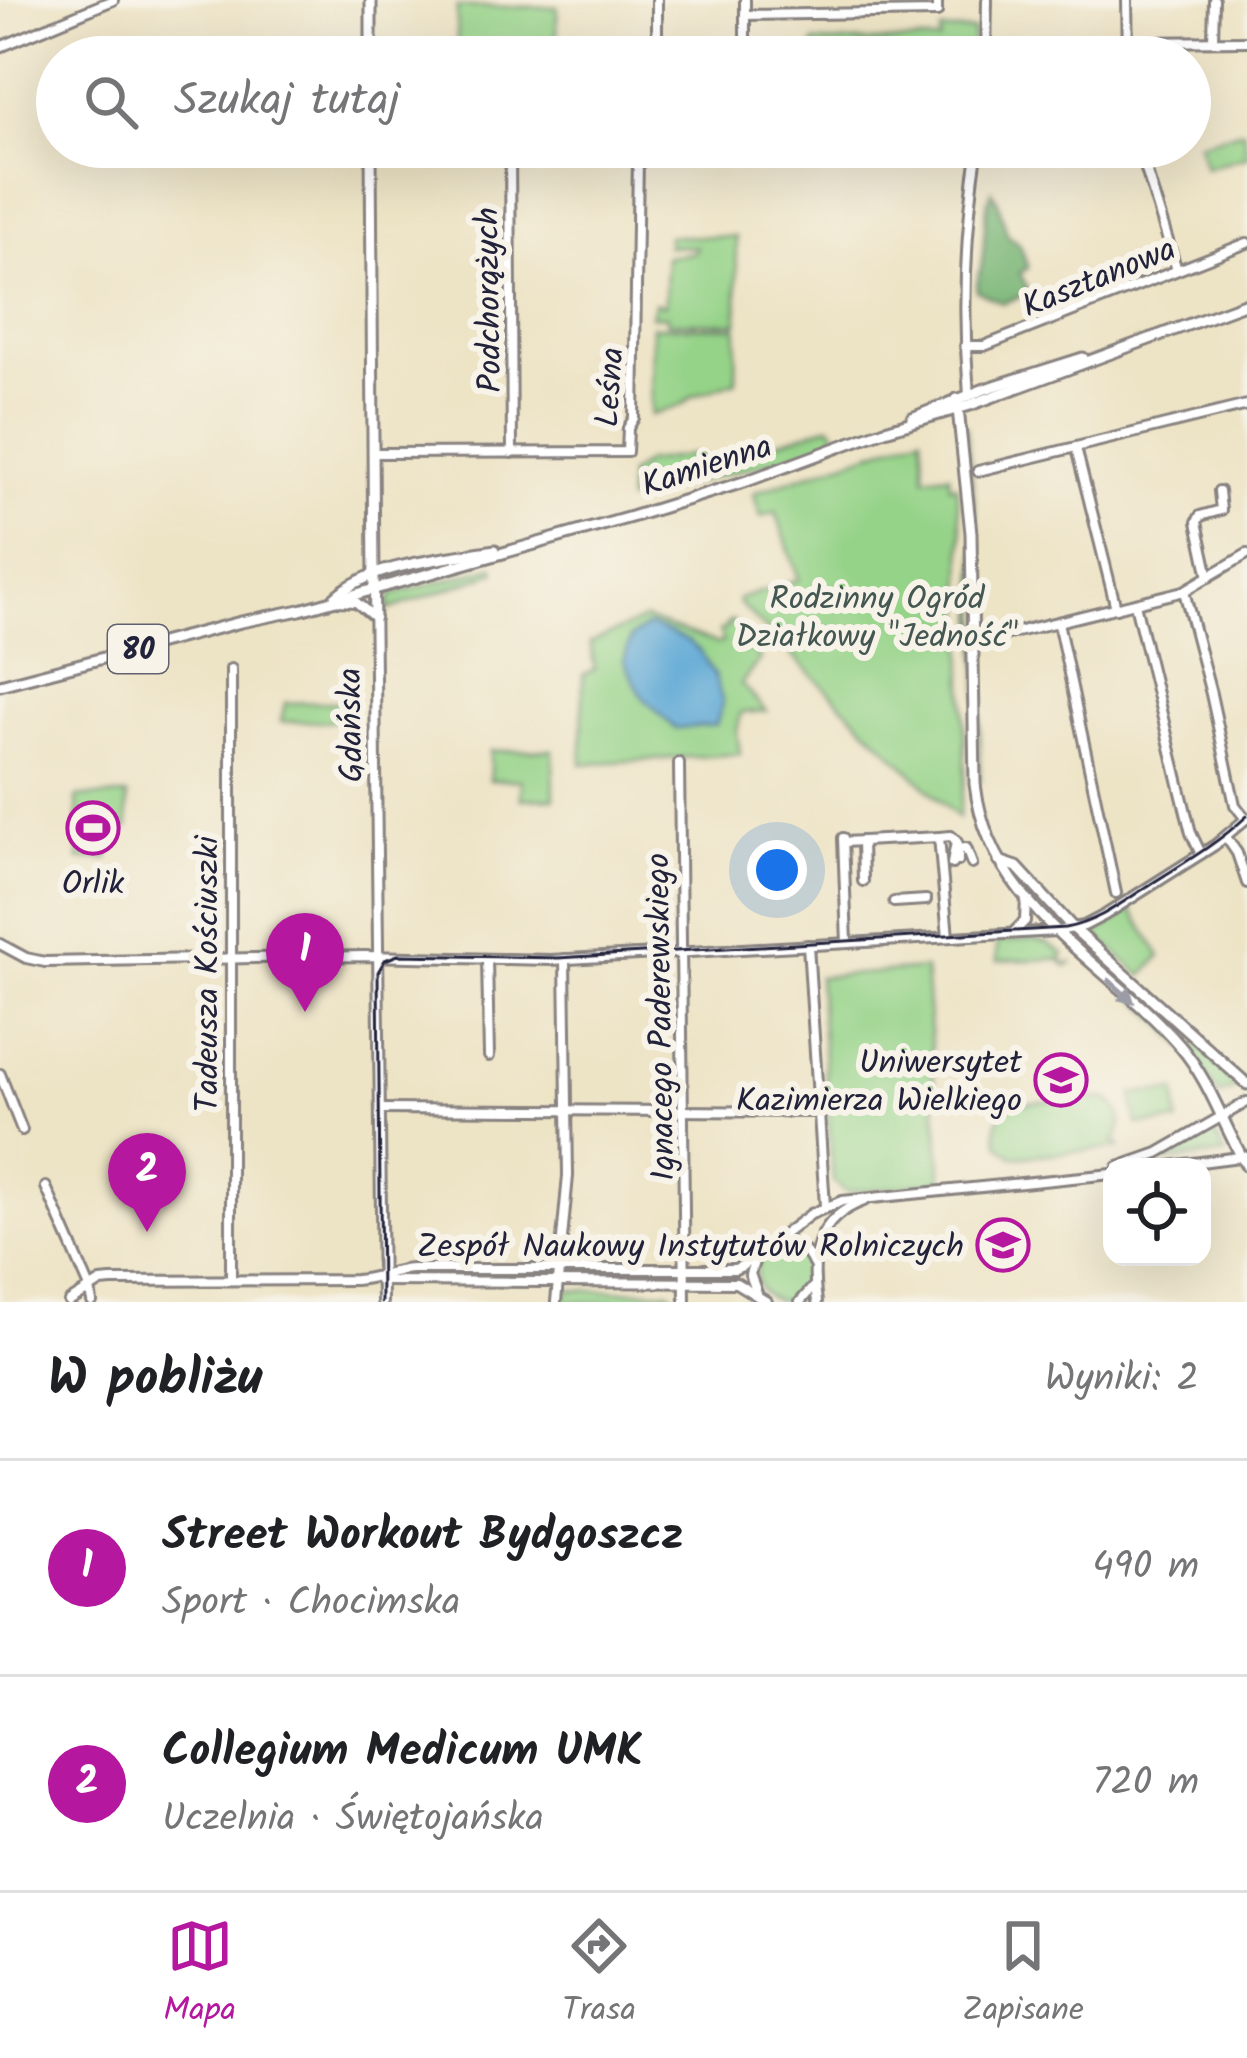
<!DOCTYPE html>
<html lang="pl">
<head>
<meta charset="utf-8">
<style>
	:root { --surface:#fff; --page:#f2f2f2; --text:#202124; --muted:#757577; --line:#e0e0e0; --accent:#b5179e }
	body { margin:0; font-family:Kalam,sans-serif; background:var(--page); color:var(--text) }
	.controls { position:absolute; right:36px; bottom:36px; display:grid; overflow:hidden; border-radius:24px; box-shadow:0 12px 48px #0002 }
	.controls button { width:108px; height:108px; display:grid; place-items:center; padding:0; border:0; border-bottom:3px solid var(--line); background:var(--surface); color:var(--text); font:60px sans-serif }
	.you { position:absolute; left:777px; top:870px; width:42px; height:42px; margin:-30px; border:9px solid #fff; border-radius:50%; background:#1a73e8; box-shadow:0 0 0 18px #1a73e833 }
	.badge { display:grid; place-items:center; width:78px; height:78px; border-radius:50%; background:var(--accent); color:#fff; font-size:39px; font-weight:700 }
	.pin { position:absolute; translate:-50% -99px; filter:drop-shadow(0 3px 6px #0008) }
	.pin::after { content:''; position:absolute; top:63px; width:42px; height:36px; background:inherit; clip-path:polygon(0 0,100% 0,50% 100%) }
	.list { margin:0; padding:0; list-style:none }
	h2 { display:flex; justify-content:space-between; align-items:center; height:156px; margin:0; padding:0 48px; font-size:51px }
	h2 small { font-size:39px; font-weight:400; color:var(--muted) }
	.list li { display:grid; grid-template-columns:78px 1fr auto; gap:36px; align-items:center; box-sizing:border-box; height:216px; padding:0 48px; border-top:3px solid var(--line) }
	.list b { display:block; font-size:45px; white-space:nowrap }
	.list p { margin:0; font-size:39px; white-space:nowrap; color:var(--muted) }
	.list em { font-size:39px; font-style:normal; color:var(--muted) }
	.icon { flex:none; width:66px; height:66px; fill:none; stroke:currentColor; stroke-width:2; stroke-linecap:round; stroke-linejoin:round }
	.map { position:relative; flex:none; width:1247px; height:1302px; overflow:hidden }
	.search { position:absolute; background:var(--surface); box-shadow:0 12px 48px #0002; left:36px; right:36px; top:36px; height:132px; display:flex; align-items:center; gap:30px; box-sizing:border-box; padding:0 42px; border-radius:66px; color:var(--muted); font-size:45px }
	.sheet { height:588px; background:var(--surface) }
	nav { display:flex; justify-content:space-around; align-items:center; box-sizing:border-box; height:168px; border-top:3px solid var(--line); background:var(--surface); font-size:33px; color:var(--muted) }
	nav a { display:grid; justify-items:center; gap:6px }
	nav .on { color:var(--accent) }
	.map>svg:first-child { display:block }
</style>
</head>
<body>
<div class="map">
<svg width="1247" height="1302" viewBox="0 0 1247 1302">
	<rect width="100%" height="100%" fill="#f7f3e8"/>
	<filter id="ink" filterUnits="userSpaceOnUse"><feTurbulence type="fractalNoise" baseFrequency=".00833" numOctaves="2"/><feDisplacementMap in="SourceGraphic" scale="24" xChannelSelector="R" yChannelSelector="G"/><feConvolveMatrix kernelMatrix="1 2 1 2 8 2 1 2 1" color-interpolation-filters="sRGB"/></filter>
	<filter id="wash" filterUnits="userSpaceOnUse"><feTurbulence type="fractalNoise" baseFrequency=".004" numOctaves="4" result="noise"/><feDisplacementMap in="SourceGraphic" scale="48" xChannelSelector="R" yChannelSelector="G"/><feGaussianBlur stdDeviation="2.7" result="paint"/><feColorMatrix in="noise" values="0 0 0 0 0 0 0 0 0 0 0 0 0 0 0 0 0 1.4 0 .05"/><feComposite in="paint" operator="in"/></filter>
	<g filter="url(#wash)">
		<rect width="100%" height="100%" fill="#ede3c5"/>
		<g fill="#95d388" stroke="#5c7a62" stroke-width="3">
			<rect x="457" y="7" width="100" height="50"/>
			<path d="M 941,31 L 974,31 L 972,57 L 814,57 L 813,43 L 940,41 Z"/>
			<path d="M 1243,130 L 1247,156 L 1205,168 L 1198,143 Z"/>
			<path d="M 668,236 L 736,237 L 738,323 L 667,322 L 667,316 L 651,316 L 655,303 L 665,305 L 666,256 L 694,253 L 697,247 L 667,246 Z"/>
			<path d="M 652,326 L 737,327 L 736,381 L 693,396 L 682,405 L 651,415 Z"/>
			<path d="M 966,424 L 979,543 L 980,783 L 975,538 Z"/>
			<path d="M 830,425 L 835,430 L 835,438 L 829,446 L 627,501 L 629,475 L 645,462 L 692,455 L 719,461 Z"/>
			<path d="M 922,435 L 925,477 L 949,474 L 950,486 L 956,485 L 962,532 L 965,779 L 958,818 L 739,603 L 739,599 L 799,579 L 776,512 L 761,517 L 753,493 Z"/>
			<path d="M 494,567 L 496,572 L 388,610 L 391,595 Z"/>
			<path d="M 645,619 L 718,644 L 723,642 L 720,631 L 727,628 L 726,625 L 731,620 L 755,644 L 750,649 L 760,659 L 741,684 L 766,711 L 741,713 L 737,732 L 740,754 L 582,764 L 583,675 L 595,669 L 590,643 Z"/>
			<path d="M 341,702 L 341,721 L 281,722 L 285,703 Z"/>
			<path d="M 553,750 L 554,798 L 521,799 L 521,780 L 490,780 L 490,751 Z"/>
			<path d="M 127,796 L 128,828 L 108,829 L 109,859 L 79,860 L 77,797 Z"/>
			<path d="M 1131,909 L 1161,956 L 1142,976 L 1099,938 L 1097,934 Z"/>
			<path d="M 1032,939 L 1048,943 L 1064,954 L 1061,959 L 1066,964 L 1073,963 L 1067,966 L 1059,959 L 997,961 L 997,942 Z"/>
			<path d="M 1087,950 L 1243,1085 L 1219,1095 C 1185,1038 1134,997 1085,953 Z"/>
			<path d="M 925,969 L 942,1182 L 846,1192 L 833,1181 L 818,977 Z"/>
			<path d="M 1176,1091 L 1178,1122 L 1137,1125 L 1133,1094 Z"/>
			<path d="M 1102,1098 C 1123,1106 1126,1126 1114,1143 L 1119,1144 L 1120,1148 L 1014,1157 L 1000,1145 C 993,1128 997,1115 1011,1104 Z"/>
			<path d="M 1211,1127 L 1225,1154 L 1147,1163 L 1185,1145 Z"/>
			<circle cx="783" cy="1274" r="27"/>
			<path d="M 566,1290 L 669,1291 L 676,1296 L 677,1302 L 564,1302 Z"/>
		</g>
		<path fill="#78b574" stroke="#4d6c58" stroke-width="3" d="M 992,191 L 998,202 L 1007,234 L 1020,245 L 1028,268 L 1020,273 L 1029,293 L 1003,303 L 977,291 C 976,279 981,273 982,261 C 986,237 982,215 992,191 Z"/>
		<path fill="#5ea9d6" stroke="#406688" stroke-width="3" d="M 649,625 L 688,641 L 700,651 L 714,675 L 723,702 L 716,725 L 675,729 L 642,696 L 624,661 L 631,637 Z"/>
	</g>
	<g filter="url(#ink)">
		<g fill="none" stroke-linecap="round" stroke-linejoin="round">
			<g stroke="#888280" stroke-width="14">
				<g id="minor">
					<path d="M 657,0 L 657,57"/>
					<path d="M 745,0 L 745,57"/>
					<path d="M 1127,0 L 1128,57"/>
					<path d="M 745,15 L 937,12 L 937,0"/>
					<path d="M 1213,41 L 1214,0"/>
					<path d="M 1127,42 L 1247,41"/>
					<path d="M 0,47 L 113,0"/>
					<path d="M 986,57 L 987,0"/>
					<path d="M 510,147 L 512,453"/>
					<path d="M 1139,147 L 1177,270"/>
					<path d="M 965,346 L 984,346 L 1247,243"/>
					<path d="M 969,396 C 962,312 965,230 978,147"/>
					<path d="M 1076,448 L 1116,608"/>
					<path d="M 374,453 L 627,452 L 628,428 L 634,418 L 638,159 L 645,147"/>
					<path d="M 978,471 L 1247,405"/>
					<path d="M 1209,577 L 1197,522 L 1200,516 L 1221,510 L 1219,491"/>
					<path d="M 374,587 L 382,1302"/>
					<path d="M 1184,591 L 1211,694 L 1235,805 L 1246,819"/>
					<path d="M 338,601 L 356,602 L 375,618"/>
					<path d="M 1135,604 L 1191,833 L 1201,854"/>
					<path d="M 1058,622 L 1116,893"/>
					<path d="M 973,639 L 996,637 L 1184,591 L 1247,554"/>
					<path d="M 679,763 L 685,1302"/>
					<path d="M 939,837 L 951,836 C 963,845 957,850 958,861"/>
					<path d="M 1226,837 L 1237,853 L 1247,883"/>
					<path d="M 843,838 L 847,943"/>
					<path d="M 862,841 L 863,881"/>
					<path d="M 844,842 L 939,837 L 948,937"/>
					<path d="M 960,849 L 966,848 L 972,864"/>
					<path d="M 952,864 L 956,842"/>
					<path d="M 894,902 L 926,900"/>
					<path d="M 1014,932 L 1025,921 L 1026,898"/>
					<path d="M 0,944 L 26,958 L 45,962 L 365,956 L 551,960 L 1057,931 L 1084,926 L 1105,915 L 1215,845 L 1247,818"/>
					<path d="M 808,945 L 825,1206"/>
					<path d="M 487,959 L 489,1056"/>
					<path d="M 0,1074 L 22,1130"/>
					<path d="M 380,1109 L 821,1112"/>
					<path d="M 1118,1167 L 1158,1153 L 1247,1102"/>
					<path d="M 1162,1167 L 1247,1156"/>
					<path d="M 46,1187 L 90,1288 L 92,1302"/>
					<path d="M 773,1244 C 792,1239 806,1247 813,1264"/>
					<path d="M 756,1256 L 750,1274 L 757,1293"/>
					<path d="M 231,1279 L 231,669"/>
					<path d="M 379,1281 L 736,1283 L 767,1302"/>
					<path d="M 69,1302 L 101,1282 L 111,1281 L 355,1280 C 375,1279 392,1270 412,1269 L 735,1269 L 742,1266 L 811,1214 L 842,1201 L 1112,1174"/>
					<path d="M 556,1302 L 568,1176 L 565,959"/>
					<path d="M 800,1302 L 813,1287"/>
					<path d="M 817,1302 C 810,1256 816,1218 864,1201"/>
				</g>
			</g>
			<g stroke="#888280" stroke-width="15">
				<g id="major">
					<path d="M 371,0 L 371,57"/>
					<path d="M 371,147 L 374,587"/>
					<path d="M 957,399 L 971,533 L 975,784 C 989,908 1107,961 1180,1046 C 1211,1082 1223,1126 1247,1166"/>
					<path d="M 912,418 L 985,389 L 1083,358"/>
					<path d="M 335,597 C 373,563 445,559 495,550"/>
					<path d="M 0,685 L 241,622 L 300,610 L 631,517 L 747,481 L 885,430 L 970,405 L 1247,303"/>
					<path d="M 999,861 L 1017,867 L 1072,927 L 1247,1084"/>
				</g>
			</g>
			<use href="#minor" stroke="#fff" stroke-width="8"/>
			<use href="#major" stroke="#fff" stroke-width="9"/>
			<path stroke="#22223b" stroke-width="3" d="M 381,1302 L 378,972 L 385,960 L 398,955 L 558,958 L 1065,928 C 1098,922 1123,902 1151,884 C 1184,863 1218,843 1247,816"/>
		</g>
		<defs><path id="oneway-solid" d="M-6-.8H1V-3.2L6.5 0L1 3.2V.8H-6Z" transform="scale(3)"/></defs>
		<use fill="#9c9ca7" href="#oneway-solid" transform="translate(1121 991) rotate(42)"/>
	</g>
	<defs>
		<g id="stadium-ring" transform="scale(2.7)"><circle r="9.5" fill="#f7f3e8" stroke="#b5179e" stroke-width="1.5"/><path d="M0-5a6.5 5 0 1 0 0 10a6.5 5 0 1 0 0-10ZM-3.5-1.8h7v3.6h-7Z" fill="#b5179e"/></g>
		<g id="university-ring" transform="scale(2.7)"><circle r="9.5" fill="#f7f3e8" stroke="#b5179e" stroke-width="1.5"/><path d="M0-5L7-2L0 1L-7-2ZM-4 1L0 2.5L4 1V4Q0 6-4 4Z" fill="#b5179e"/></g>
	</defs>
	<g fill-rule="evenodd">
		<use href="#stadium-ring" x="93" y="828"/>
		<use href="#university-ring" x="1061" y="1080"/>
		<use href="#university-ring" x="1003" y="1245"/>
	</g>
	<g text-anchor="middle" stroke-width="12" stroke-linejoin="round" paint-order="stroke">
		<rect fill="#f7f3e8" stroke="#62616f" stroke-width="3" x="108" y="625" width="60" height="48" rx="9"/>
		<g font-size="30" font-weight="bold" fill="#22223b">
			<text x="138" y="659">80</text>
		</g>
		<g font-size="33" fill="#22223b" stroke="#f7f3e8">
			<text transform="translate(1098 276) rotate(-22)" y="12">Kasztanowa</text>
			<text transform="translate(487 300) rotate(-91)" y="12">Podchorążych</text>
			<text transform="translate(608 387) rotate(-86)" y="12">Leśna</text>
			<text transform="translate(706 464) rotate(-18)" y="12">Kamienna</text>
			<text transform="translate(349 725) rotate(-91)" y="12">Gdańska</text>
			<text transform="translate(206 974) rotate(-90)" y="12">Tadeusza Kościuszki</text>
			<text transform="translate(659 1017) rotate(-91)" y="12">Ignacego Paderewskiego</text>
		</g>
		<g font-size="33" fill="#445752" stroke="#f7f3e8">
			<text x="877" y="609">Rodzinny Ogród<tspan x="877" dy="38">Działkowy "Jedność"</tspan></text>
		</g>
		<g font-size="33" fill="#22223b" stroke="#f7f3e8" text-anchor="end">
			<text x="93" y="894" text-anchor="middle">Orlik</text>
			<text x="1022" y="1073">Uniwersytet<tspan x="1022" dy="38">Kazimierza Wielkiego</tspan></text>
			<text x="964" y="1257">Zespół Naukowy Instytutów Rolniczych</text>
		</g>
	</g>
</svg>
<div class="controls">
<button><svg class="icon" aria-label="locate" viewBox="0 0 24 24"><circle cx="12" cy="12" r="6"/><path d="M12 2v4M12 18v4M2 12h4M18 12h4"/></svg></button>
</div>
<div class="you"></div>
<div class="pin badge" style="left:305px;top:1012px">1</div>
<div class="pin badge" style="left:147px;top:1232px">2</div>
<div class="search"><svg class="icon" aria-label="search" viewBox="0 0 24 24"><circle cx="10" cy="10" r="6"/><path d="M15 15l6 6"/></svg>Szukaj tutaj</div>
</div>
<section class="sheet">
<h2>W pobliżu<small>Wyniki: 2</small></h2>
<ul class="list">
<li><span class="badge">1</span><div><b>Street Workout Bydgoszcz</b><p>Sport · Chocimska</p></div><em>490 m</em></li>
<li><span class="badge">2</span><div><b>Collegium Medicum UMK</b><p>Uczelnia · Świętojańska</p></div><em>720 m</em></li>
</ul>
</section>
<nav>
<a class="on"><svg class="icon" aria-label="map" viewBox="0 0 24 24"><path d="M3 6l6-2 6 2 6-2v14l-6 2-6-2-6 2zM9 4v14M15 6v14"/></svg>Mapa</a>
<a><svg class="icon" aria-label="directions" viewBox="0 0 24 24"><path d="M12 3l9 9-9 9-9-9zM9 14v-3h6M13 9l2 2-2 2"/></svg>Trasa</a>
<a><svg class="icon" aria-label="saved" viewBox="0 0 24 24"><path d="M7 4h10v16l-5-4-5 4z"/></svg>Zapisane</a>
</nav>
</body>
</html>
